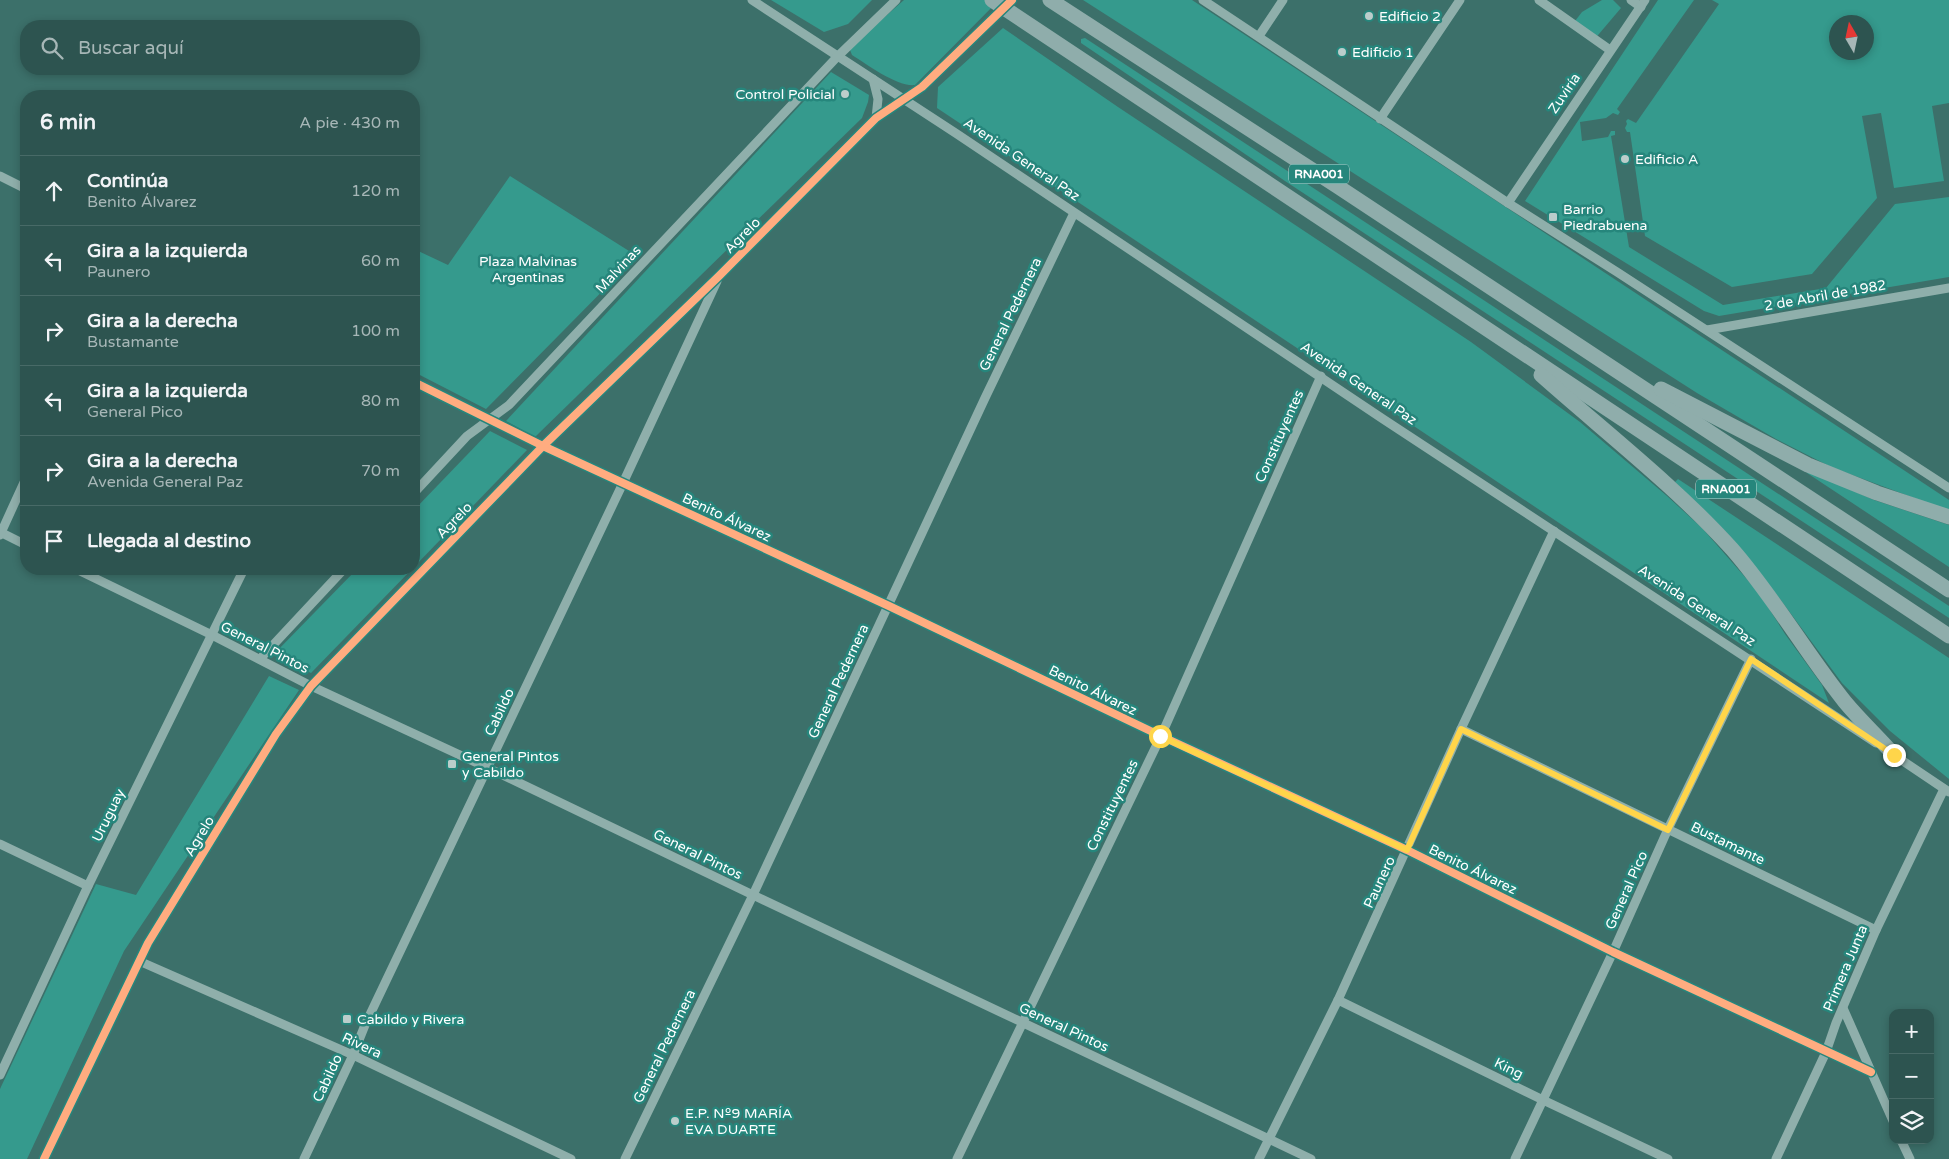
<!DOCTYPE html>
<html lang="es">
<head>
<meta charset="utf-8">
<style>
	:root { --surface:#2d5450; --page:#395e5a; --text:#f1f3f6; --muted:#a7b7b7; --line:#486a67 }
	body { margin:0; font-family:"Varela Round",sans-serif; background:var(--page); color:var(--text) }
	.controls { position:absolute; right:15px; bottom:15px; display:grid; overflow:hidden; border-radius:10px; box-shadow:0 2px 8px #0003 }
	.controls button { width:45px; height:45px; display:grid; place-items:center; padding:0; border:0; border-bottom:1px solid var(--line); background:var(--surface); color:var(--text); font:25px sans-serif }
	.compass { position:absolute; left:1829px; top:15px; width:45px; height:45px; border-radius:50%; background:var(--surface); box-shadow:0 2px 8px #0003; rotate:351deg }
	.stop { position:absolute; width:15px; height:15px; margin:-11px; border:4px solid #ffd54a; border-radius:50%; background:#fff }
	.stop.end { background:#ffd54a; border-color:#fff; box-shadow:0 1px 5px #0008 }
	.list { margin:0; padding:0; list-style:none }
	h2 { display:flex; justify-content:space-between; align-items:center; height:65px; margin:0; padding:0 20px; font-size:21px }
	h2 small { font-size:16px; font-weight:400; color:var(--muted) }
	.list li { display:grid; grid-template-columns:32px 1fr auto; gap:15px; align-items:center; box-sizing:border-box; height:70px; padding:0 20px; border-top:1px solid var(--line) }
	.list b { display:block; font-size:19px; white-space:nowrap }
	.list p { margin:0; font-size:16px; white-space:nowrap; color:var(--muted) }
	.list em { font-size:16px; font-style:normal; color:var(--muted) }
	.icon { flex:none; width:28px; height:28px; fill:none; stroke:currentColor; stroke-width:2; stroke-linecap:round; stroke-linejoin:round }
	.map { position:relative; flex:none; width:1949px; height:1159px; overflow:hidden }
	.search { position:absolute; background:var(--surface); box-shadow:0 2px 8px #0003; left:20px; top:20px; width:400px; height:55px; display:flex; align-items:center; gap:12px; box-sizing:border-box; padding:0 18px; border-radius:20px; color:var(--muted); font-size:19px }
	.panel { position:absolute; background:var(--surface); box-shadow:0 2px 8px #0003; left:20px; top:90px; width:400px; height:485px; border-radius:20px }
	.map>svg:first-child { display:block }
</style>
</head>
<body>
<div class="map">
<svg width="1949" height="1159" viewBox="0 0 1949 1159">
	<rect width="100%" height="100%" fill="#3c706a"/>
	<g fill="#359a8d" fill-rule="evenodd">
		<path d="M 771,0 L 872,0 L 848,24 L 824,32 Z"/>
		<path d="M 904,0 L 999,0 L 915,85 C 897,87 868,65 852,55 L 850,50 L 855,43 Z"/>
		<path d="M 1083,0 L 1192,0 L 1949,500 L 1949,511 L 1831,467 L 1776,439 L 1697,393 Z"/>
		<path d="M 1602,0 L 1613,0 L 1621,8 L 1593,41 L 1572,25 L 1582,12 Z"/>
		<path d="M 1658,0 L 1694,0 L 1617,109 L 1620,112 L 1618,115 L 1613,113 L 1606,118 L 1580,122 L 1582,141 L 1608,137 L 1611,131 L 1615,131 L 1615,135 L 1611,136 L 1629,247 L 1723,305 L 1826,288 L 1895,204 L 1949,197 L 1949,277 L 1719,316 L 1704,311 L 1525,201 Z"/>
		<path d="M 1712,0 L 1949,0 L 1949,103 L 1932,106 L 1944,181 L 1894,188 L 1881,113 L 1862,116 L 1877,198 L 1812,274 L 1732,287 L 1645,236 L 1630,132 L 1627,132 L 1625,128 L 1627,124 L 1626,121 L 1628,119 L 1636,123 L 1719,4 ZM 1836,22 L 1866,22 L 1866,52 L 1836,52 Z"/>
		<path d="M 1003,28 L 1118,107 L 1471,342 L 1580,422 L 1667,496 L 1702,528 L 1759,593 L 1785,634 L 1822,685 L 1829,703 L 937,108 L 938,87 Z"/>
		<path d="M 1085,38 L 1949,606 L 1949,618 L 1285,181 L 1081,43 L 1081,39 Z"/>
		<path d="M 831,72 L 869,95 L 868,102 L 862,118 L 535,437 L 506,421 Z"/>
		<path d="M 510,176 L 637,256 L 486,409 L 414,372 L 414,249 L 448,265 Z"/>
		<path d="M 490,431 L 527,450 L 414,567 L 414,510 Z"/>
		<path d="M 1808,471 L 1874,500 L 1949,525 L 1949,567 L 1807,473 Z"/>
		<path d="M 1678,479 L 1949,658 L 1949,779 L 1890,731 L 1842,683 L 1780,599 L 1727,533 L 1675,482 Z"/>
		<path d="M 357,569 L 412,569 L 311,673 L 274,654 Z"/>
		<path d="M 269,676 L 299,690 L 124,951 L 27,1159 L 0,1159 L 0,1089 L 96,884 L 136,895 Z"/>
	</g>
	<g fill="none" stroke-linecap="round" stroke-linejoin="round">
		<g stroke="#8fafab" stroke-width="9">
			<path d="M 752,0 L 957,134 L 1383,419 L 1876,743"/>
			<path d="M 1203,0 L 1508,203 L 1617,272 L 1949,488"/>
			<path d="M 1539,0 L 1610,50"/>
			<path d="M 1631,0 L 1641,7"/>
			<path d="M 1259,36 L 1283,0"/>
			<path d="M 873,79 L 878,99 L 876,118"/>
			<path d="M 1380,119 L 1460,0"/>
			<path d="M 0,176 L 26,189"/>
			<path d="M 1508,203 L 1645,0"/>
			<path d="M 1707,330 L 1949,288"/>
			<path d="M 414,382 L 543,446 L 889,606 L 1161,736 L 1407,850 L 1613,952 L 1871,1072"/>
			<path d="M 414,493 L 467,436 L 509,405 L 837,57 L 896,0"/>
			<path d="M 0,532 L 26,545"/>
			<path d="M 0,535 L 26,478"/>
			<path d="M 76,569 L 212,635 L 311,686 L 488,768 L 753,895 L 1311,1159"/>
			<path d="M 260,659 L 344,569"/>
			<path d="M 1461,729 L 1876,930"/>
			<path d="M 1891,753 L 1949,792"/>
			<path d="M 0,844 L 88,886"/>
			<path d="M 139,961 L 353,1055 L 571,1159"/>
			<path d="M 1338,1000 L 1543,1100 L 1668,1159"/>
			<path d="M 1843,1008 L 1893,1121"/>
			<path d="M 0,1075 L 88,886 L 244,569"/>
			<path d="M 1901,1140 L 1910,1159"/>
			<path d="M 44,1159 L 148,943 L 276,734 L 311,686 L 543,446 L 719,276 L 876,118 L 922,87 L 1012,0"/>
			<path d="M 304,1159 L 353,1055 L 365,1025 L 623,483 L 717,281"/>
			<path d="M 625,1159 L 753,895 L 985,398 L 1074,213"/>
			<path d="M 957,1159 L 1161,736 L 1321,376"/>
			<path d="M 1259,1159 L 1338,1000 L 1461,729 L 1554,531"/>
			<path d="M 1515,1159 L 1613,952 L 1668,829 L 1751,659"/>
			<path d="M 1776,1159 L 1826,1052 L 1836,1023 L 1876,930 L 1944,789"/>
		</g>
		<g stroke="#8fadab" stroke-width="15">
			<path d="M 992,0 L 1949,636"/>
			<path d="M 1050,0 L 1337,186 L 1949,590"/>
			<path d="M 1541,375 C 1605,432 1674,485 1732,549 C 1774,597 1805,652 1845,702 C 1860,720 1878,737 1894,755"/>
			<path d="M 1661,389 L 1808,465 L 1877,493 L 1949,517"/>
		</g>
		<g stroke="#26867c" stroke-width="11">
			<g id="cycleway">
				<path d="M 414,382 L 543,446 L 889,606 L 1161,736 L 1407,850 L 1613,952 L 1871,1072"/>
				<path d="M 44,1159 L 148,943 L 276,734 L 311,686 L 543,446 L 719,276 L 876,118 L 922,87 L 1012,0"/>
			</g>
		</g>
		<use href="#cycleway" stroke="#ffac80" stroke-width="8"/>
	</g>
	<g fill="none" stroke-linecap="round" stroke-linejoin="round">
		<path stroke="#ffd54a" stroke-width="6" d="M 1160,736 L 1407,850 L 1461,729 L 1668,830 L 1751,659 L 1894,755"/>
	</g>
	<g fill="#bbcdcb" stroke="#26867c" stroke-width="2">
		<circle cx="1369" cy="16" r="5"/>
		<circle cx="1342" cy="52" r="5"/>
		<circle cx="845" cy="94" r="5"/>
		<circle cx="1625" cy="159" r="5"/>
		<rect x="1548" y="212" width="10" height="10" rx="2.5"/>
		<rect x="447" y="759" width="10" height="10" rx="2.5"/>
		<rect x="342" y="1014" width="10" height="10" rx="2.5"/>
		<circle cx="675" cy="1121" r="5"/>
	</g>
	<g text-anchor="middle" stroke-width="5" stroke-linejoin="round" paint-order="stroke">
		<g fill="#26867c" stroke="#bedbd8" stroke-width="1">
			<rect x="1289" y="164.5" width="60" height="19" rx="4"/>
			<rect x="1696" y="479.5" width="60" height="19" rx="4"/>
		</g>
		<g font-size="12" font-weight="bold" fill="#fff">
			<text x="1319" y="178">RNA001</text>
			<text x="1726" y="493">RNA001</text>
		</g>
		<g font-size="14" fill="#fff" stroke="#26867c" text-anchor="start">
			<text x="1379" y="21">Edificio 2</text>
			<text x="1352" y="57">Edificio 1</text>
			<text x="835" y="99" text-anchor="end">Control Policial</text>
			<text x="1635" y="164">Edificio A</text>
			<text x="1563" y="214">Barrio<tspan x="1563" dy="16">Piedrabuena</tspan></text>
			<text x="462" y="761">General Pintos<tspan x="462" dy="16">y Cabildo</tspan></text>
			<text x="357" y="1024">Cabildo y Rivera</text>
			<text x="685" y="1118">E.P. Nº9 MARÍA<tspan x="685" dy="16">EVA DUARTE</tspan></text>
		</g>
		<g font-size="14" fill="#fff" stroke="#26867c">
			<text transform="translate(1564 93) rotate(-56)" y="5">Zuviría</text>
			<text transform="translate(1022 159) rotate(34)" y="5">Avenida General Paz</text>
			<text transform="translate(742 235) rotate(-45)" y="5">Agrelo</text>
			<text transform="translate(618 269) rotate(-47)" y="5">Malvinas</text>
			<text transform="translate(1825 295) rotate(-10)" y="5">2 de Abril de 1982</text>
			<text transform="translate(1010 314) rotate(-64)" y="5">General Pedernera</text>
			<text transform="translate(1359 383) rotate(34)" y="5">Avenida General Paz</text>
			<text transform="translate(1279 436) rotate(-66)" y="5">Constituyentes</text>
			<text transform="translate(727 517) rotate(25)" y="5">Benito Álvarez</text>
			<text transform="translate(454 520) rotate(-46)" y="5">Agrelo</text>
			<text transform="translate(1697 605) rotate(33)" y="5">Avenida General Paz</text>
			<text transform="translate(265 647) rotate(27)" y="5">General Pintos</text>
			<text transform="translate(838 681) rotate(-65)" y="5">General Pedernera</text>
			<text transform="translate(1093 690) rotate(26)" y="5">Benito Álvarez</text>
			<text transform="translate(499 712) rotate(-65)" y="5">Cabildo</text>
			<text transform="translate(1112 805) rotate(-64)" y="5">Constituyentes</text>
			<text transform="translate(108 815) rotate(-64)" y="5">Uruguay</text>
			<text transform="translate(199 836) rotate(-59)" y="5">Agrelo</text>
			<text transform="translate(1728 843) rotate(26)" y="5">Bustamante</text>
			<text transform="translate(698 854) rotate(26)" y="5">General Pintos</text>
			<text transform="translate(1473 869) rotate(26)" y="5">Benito Álvarez</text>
			<text transform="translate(1379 882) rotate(-65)" y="5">Paunero</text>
			<text transform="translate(1626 890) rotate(-66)" y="5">General Pico</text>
			<text transform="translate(1845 968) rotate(-67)" y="5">Primera Junta</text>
			<text transform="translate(1064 1027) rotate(25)" y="5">General Pintos</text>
			<text transform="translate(362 1045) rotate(25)" y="5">Rivera</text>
			<text transform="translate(664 1046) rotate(-64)" y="5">General Pedernera</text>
			<text transform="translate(1509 1068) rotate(26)" y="5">King</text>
			<text transform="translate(327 1078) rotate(-65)" y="5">Cabildo</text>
		</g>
		<g font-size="14" fill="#fff" stroke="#26867c">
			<text x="528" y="266">Plaza Malvinas<tspan x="528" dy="16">Argentinas</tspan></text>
		</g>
	</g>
</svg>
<div class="controls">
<button>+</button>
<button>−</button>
<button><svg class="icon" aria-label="layers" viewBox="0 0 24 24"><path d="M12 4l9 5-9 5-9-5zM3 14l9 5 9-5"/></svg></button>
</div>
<svg class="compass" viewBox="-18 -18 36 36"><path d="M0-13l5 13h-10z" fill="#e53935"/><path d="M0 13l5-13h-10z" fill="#a7b7b7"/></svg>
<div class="stop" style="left:1160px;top:736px"></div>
<div class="stop end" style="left:1894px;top:755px"></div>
<div class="search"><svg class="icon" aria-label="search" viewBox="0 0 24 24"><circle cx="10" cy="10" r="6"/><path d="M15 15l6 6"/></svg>Buscar aquí</div>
<section class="panel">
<h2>6 min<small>A pie · 430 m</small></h2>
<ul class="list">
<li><svg class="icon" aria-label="ahead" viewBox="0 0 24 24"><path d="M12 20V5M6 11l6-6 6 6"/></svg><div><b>Continúa</b><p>Benito Álvarez</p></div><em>120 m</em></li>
<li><svg class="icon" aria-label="left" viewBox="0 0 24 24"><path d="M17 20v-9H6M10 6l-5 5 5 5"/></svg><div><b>Gira a la izquierda</b><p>Paunero</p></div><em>60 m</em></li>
<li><svg class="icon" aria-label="right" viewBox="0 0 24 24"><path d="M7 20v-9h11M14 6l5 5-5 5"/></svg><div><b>Gira a la derecha</b><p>Bustamante</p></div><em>100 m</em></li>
<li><svg class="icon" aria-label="left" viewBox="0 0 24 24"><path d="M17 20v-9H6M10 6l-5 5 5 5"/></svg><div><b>Gira a la izquierda</b><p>General Pico</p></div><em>80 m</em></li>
<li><svg class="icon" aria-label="right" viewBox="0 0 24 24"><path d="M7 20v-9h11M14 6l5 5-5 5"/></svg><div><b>Gira a la derecha</b><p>Avenida General Paz</p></div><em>70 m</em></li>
<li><svg class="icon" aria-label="arrive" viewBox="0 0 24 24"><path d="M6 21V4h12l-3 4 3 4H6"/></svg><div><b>Llegada al destino</b></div></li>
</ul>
</section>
</div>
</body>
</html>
